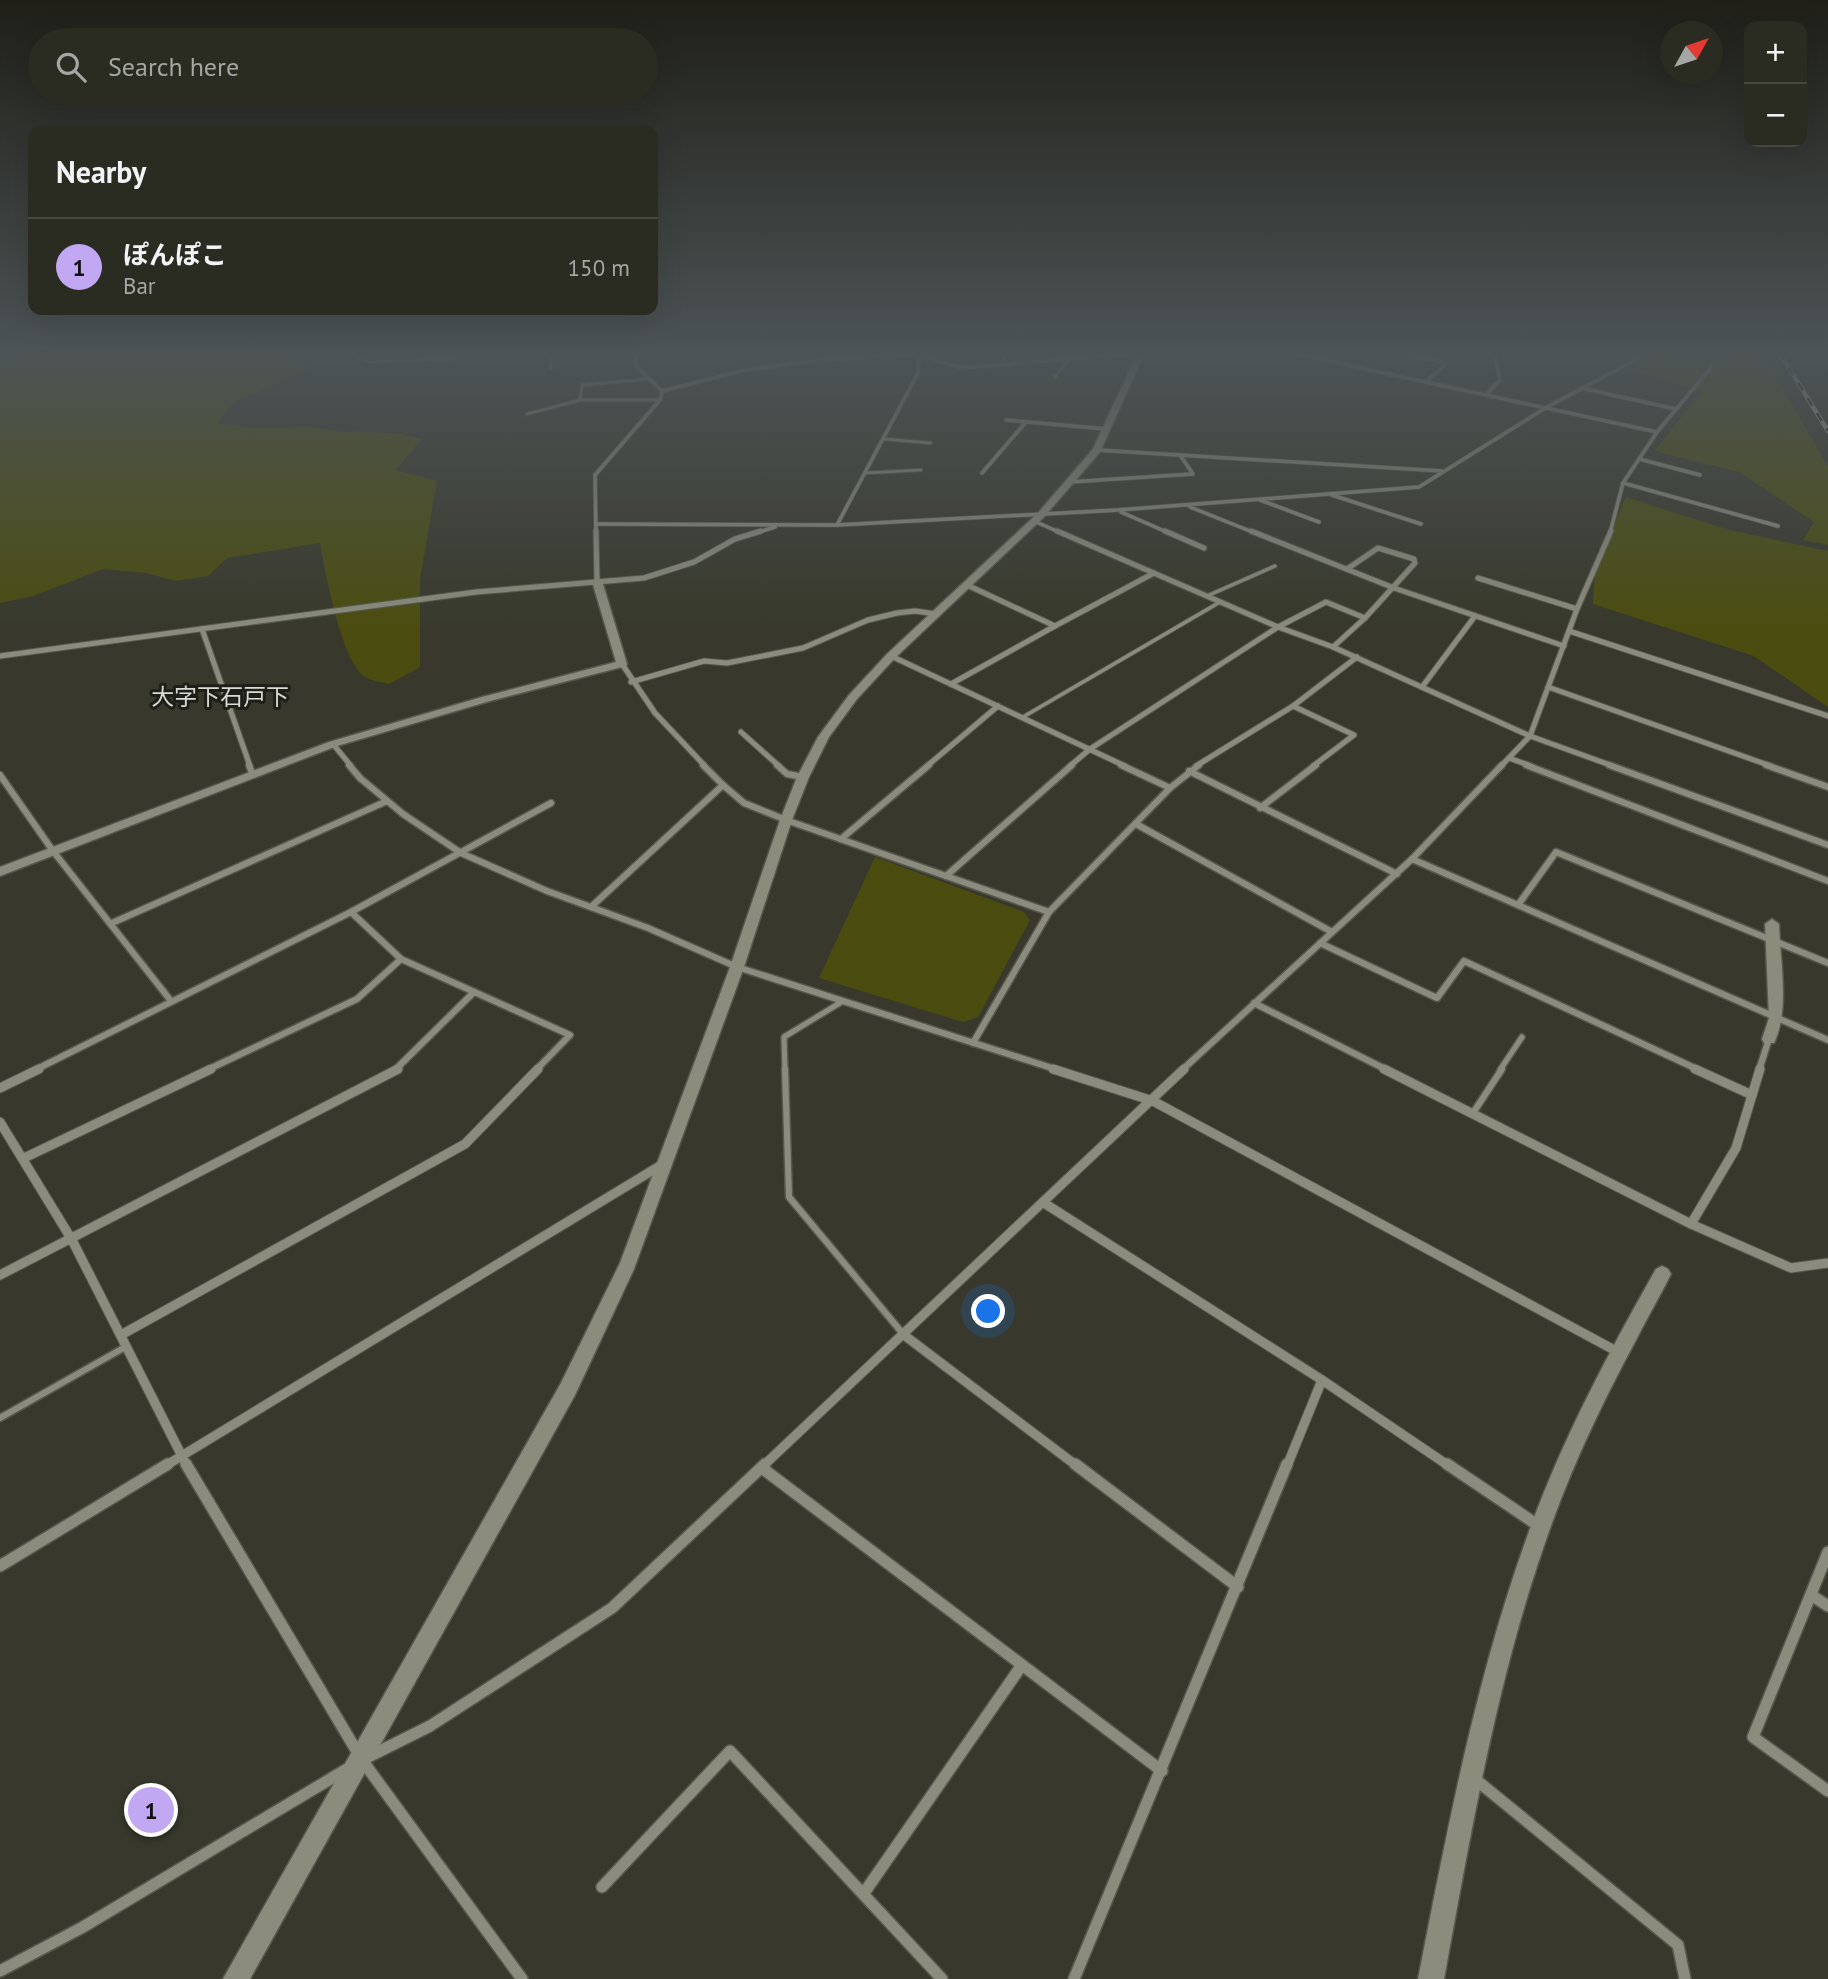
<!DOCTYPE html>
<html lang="en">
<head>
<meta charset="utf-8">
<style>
	:root { --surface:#2a2b21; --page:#32332a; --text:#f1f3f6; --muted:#a5a7a5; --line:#46473f; --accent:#c2a8f3 }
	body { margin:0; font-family:"PT Sans","Noto Sans JP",sans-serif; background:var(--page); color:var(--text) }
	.controls { position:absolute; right:21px; top:21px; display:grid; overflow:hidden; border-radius:14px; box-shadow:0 7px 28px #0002 }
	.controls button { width:63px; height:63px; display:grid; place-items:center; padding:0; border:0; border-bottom:2px solid var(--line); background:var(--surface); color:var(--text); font:35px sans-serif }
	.compass { position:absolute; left:1660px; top:21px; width:63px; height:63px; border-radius:50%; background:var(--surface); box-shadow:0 7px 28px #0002; rotate:50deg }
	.you { position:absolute; left:989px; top:1312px; width:24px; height:24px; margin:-18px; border:5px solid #fff; border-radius:50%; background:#1a73e8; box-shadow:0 0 0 10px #1a73e833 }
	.badge { display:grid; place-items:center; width:46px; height:46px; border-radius:50%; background:var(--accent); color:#111; font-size:23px; font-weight:700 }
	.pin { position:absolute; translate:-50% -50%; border:4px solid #fff; box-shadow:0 2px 7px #0006 }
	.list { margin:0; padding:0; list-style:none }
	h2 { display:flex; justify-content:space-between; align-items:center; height:91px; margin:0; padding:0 28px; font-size:30px }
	h2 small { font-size:23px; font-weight:400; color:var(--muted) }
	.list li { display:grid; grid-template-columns:46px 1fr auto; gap:21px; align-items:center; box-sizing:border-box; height:98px; padding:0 28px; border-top:2px solid var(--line) }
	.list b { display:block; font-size:26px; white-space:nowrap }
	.list p { margin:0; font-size:23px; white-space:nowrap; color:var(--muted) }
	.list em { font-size:23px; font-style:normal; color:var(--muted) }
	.icon { flex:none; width:38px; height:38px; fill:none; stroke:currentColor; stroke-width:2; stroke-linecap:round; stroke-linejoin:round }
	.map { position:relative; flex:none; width:1828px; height:1979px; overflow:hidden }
	.search { position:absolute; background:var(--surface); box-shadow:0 7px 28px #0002; left:28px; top:28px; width:630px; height:77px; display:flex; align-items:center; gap:18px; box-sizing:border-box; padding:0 24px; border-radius:38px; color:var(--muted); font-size:26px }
	.panel { position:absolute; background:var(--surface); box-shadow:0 7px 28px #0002; left:28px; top:126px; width:630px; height:189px; border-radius:14px }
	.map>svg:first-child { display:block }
</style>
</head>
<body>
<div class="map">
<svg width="1828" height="1979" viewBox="0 0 1828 1979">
	<rect width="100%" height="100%" fill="#38392c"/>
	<g fill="#4b4d10">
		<path d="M 23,352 L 272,352 L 304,360 L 307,370 L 232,403 L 218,423 L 251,428 L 313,427 L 337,431 L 396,433 L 422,439 L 395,470 L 437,481 L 420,579 L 420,667 L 389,684 C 382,682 370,681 364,676 C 341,659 325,572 320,543 L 227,558 L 208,576 L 176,581 L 146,573 L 103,569 L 33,596 L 0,603 L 0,363 Z"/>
		<path d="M 1571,352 L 1665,352 L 1696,362 L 1706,352 L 1762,352 L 1828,467 L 1828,545 L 1803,540 L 1814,522 L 1739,472 L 1655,451 L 1701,391 Z"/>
		<path d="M 1626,497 L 1729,530 L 1828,551 L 1828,707 L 1754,656 L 1593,604 L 1595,568 Z"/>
		<path d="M 875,857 L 1024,912 L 1030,920 L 978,1017 L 963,1022 L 819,978 Z"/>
	</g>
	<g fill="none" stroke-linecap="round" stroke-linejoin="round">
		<g stroke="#57584d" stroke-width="4.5">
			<g id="lane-far3">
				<path d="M 364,352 L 359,358 L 369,362 L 455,359"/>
				<path d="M 550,352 L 551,368"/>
				<path d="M 1000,352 L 1008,366"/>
				<path d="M 1054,378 L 1068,361"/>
				<path d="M 648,379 L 582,385 L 580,400 L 660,400"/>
				<path d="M 527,414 L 580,400"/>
				<path d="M 883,439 L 931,443"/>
				<path d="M 865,473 L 921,470"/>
			</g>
		</g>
		<g stroke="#57584d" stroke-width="5">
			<g id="lane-far2">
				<path d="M 1207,596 L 1275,566"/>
				<path d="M 1023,717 L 1220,602"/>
			</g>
		</g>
		<g stroke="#57584d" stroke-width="8">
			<g id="lane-far1">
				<path d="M 785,1070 L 784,1037 L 843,1001"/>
				<path d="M 1500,1070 L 1522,1037"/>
			</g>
		</g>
		<g stroke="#57584d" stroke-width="9">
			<g id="lane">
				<path d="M 785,1069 L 789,1197 L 904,1335"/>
				<path d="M 1473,1113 L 1502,1069"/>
				<path d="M 0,1418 L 127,1346"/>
			</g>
		</g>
		<g stroke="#57584d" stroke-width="5">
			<g id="street-far4">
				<path d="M 1287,352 L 1657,432"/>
				<path d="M 1395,352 L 1447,363 L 1427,381"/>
				<path d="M 1581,388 L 1676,409"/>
				<path d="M 662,391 L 745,370 L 814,361 L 919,354 L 961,368 L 1142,353"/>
				<path d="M 1487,394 L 1500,380 L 1494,352"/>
				<path d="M 1006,420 L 1107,429"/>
				<path d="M 1097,450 L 1442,471"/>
				<path d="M 1639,459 L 1700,475"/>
				<path d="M 982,473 L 1026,422"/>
				<path d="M 1069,482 L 1193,474 L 1180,455"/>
				<path d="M 1623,483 L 1778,526"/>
				<path d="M 1332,495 L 1421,524"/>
				<path d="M 1260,500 L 1319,522"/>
				<path d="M 1190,507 L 1255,533"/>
				<path d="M 1121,512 L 1169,533"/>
				<path d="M 1034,521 L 1061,533"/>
				<path d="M 596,524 L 837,525 L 1118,510 L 1419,487 L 1547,407 L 1650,352"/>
				<path d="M 837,525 L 918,373 L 919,352"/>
				<path d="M 596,533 L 595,475 L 660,400 L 662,391 L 637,367 L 634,352"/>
				<path d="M 756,533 L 775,527"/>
				<path d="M 1610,533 L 1623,483 L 1657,432 L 1710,369 L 1714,356 L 1710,352"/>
			</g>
		</g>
		<g stroke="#57584d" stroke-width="7">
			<g id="street-far3">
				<path d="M 596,531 L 597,581"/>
				<path d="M 1057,531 L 1278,627 L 1333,647 L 1530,736 L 1613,766"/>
				<path d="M 1165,531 L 1204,548"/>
				<path d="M 1251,531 L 1394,588 L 1564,646"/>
				<path d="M 1478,578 L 1577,609"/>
				<path d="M 967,585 L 1055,626 L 1154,573"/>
				<path d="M 202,629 L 250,766"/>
				<path d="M 1569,631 L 1828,716"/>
				<path d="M 1333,647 L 1365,618 L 1415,563 L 1414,559 L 1378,548 L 1347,569"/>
				<path d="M 0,656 L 476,592 L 644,578 L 694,562 L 735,539 L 761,531"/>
				<path d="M 891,656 L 1125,766"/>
				<path d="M 622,664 L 655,713 L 705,766"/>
				<path d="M 631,682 L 704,661 L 727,663 L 803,648 L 868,620 L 897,613 L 915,611 L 936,614"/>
				<path d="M 951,684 L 1055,626"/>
				<path d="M 1422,687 L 1475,616"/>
				<path d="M 1548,687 L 1771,766"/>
				<path d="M 1293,706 L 1354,735 L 1313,766"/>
				<path d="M 741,732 L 779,766"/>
				<path d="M 333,744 L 351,766"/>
				<path d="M 1509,758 L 1531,766"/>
				<path d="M 927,766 L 998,706"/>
				<path d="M 1070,766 L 1090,749 L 1278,627 L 1326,602 L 1365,618"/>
				<path d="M 1196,766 L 1293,706 L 1357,657"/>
				<path d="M 1501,766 L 1530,736 L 1577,609 L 1611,531"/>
			</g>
		</g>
		<g stroke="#57584d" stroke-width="9">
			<g id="street-far2">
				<path d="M 249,765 L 252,773"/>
				<path d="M 349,765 L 360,778 L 403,814 L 461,853 L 547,891 L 648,928 L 737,967 L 1058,1070"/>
				<path d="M 703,765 L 723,785"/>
				<path d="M 777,765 L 787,774 L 803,777"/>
				<path d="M 1121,765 L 1170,788"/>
				<path d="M 1526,765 L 1828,881"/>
				<path d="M 1609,765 L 1828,845"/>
				<path d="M 1766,765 L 1828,787"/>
				<path d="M 1189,771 L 1397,874"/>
				<path d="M 0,775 L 53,851 L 171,1001"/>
				<path d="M 1260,808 L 1316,765"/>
				<path d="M 1136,824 L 1332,932"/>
				<path d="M 841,839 L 929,765"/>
				<path d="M 1412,859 L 1828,1040"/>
				<path d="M 946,876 L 1072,765"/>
				<path d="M 1518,905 L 1556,852 L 1828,963"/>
				<path d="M 591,907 L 723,785 L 744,803 L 786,820 L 1049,912"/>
				<path d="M 351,912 L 401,959 L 570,1035 L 536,1070"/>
				<path d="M 112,923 L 387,801"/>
				<path d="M 1320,943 L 1437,998 L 1464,961 L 1699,1070"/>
				<path d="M 1254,1003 L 1387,1070"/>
				<path d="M 973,1043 L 1049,912 L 1170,788 L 1199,765"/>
				<path d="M 35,1070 L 351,912 L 551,803"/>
				<path d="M 207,1070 L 357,999 L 401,959"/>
				<path d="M 395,1070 L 474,992"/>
				<path d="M 1182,1070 L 1412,859 L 1502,765"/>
				<path d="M 1759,1070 L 1769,1039"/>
			</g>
		</g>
		<g stroke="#57584d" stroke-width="11">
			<g id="street-far1">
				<path d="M 1053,1069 L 1153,1101 L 1618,1352"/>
				<path d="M 1384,1069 L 1691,1224 L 1791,1268 L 1828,1263"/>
				<path d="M 1695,1069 L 1752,1095"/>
				<path d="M 0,1088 L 39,1069"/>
				<path d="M 0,1122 L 72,1240 L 187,1466"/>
				<path d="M 24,1158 L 211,1069"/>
				<path d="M 1044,1203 L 1322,1380 L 1449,1466"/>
				<path d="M 1691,1224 L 1736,1148 L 1760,1069"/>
				<path d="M 0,1275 L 398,1069"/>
				<path d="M 121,1335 L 465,1144 L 538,1069"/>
				<path d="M 904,1335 L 1077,1466"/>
				<path d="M 165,1466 L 663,1164"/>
				<path d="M 763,1466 L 1184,1069"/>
				<path d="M 1287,1466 L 1322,1380"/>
			</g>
		</g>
		<g stroke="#57584d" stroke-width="14">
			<g id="street">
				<path d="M 186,1464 L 362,1760 L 522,1979"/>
				<path d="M 1075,1464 L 1238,1587"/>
				<path d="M 1447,1464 L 1539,1526"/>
				<path d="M 762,1468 L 1162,1771"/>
				<path d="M 1828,1552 L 1753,1737 L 1828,1791"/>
				<path d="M 0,1566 L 168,1464"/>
				<path d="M 1811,1595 L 1828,1606"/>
				<path d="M 370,1756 L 430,1726 L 612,1608 L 765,1464"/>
				<path d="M 1475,1779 L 1678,1945 L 1685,1979"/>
				<path d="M 602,1887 L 730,1751 L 942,1979"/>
				<path d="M 864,1893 L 1022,1665"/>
				<path d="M 0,1971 L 83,1927 L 347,1769"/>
				<path d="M 1074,1979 L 1287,1464"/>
			</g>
		</g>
		<g stroke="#57584d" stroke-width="3">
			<g id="secondary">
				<path d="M 1138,352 L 1145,352 L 1100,452 L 1044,517 L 895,658 L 857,699 L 829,737 L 809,777 L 792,820 L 744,967 L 634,1269 L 575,1395 L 250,1979 L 223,1979 L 561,1383 L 620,1263 L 730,967 L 780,820 L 797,777 L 818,737 L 849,695 L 887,654 L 1038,513 L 1093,449 Z"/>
				<path d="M 597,578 L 602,581 L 627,664 L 626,666 L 490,701 L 337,746 L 0,876 L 0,867 L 329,742 L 482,697 L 616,662 L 592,581 Z"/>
				<path d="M 1772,919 L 1779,924 C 1780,960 1790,1010 1774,1043 L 1764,1043 L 1762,1039 L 1769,1018 L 1765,924 Z"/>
				<path d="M 1662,1266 L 1668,1269 L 1671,1274 C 1660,1296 1647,1318 1636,1340 C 1609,1390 1584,1441 1563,1494 C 1502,1649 1474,1815 1444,1979 L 1418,1979 C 1448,1826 1477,1672 1531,1526 C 1564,1436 1609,1352 1656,1269 Z"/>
			</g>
		</g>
		<use href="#lane-far3" stroke="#8b8c7d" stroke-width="2.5"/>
		<use href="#lane-far2" stroke="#8b8c7d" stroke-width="3.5"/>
		<use href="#lane-far1" stroke="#8b8c7d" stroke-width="5"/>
		<use href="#lane" stroke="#8b8c7d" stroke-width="6"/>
		<use href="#street-far4" stroke="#8b8c7d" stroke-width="3.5"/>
		<use href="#street-far3" stroke="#8b8c7d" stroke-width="5"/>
		<use href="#street-far2" stroke="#8b8c7d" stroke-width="6"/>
		<use href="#street-far1" stroke="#8b8c7d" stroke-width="9"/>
		<use href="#street" stroke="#8b8c7d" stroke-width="11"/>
		<use href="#secondary" fill="#8b8c7d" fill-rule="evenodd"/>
		<g stroke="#acada3" stroke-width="4.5">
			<path id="rail" d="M 1779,352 L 1828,431"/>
		</g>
		<use href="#rail" stroke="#1f1f1a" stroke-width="2.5" stroke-dasharray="9" stroke-linecap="butt"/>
	</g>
	<linearGradient id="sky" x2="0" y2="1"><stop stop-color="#1f1f18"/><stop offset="0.56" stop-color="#4d5456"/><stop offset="1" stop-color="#4d5456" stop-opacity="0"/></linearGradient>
	<rect width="1828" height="629" fill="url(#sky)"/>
	<g text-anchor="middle" stroke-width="6" stroke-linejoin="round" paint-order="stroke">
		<g font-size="23" fill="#d9dad2" stroke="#1f1f1a">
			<text x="220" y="705">大字下石戸下</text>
		</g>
	</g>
</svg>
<div class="controls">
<button>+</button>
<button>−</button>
</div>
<svg class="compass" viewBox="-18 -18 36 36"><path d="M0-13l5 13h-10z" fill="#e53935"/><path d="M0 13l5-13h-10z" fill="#a5a7a5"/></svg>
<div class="you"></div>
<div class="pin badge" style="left:151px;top:1810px">1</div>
<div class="search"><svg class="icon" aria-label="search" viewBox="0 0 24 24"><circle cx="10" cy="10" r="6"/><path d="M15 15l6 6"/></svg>Search here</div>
<section class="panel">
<h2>Nearby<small></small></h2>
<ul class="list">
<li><span class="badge">1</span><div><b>ぽんぽこ</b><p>Bar</p></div><em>150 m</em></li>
</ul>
</section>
</div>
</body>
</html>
